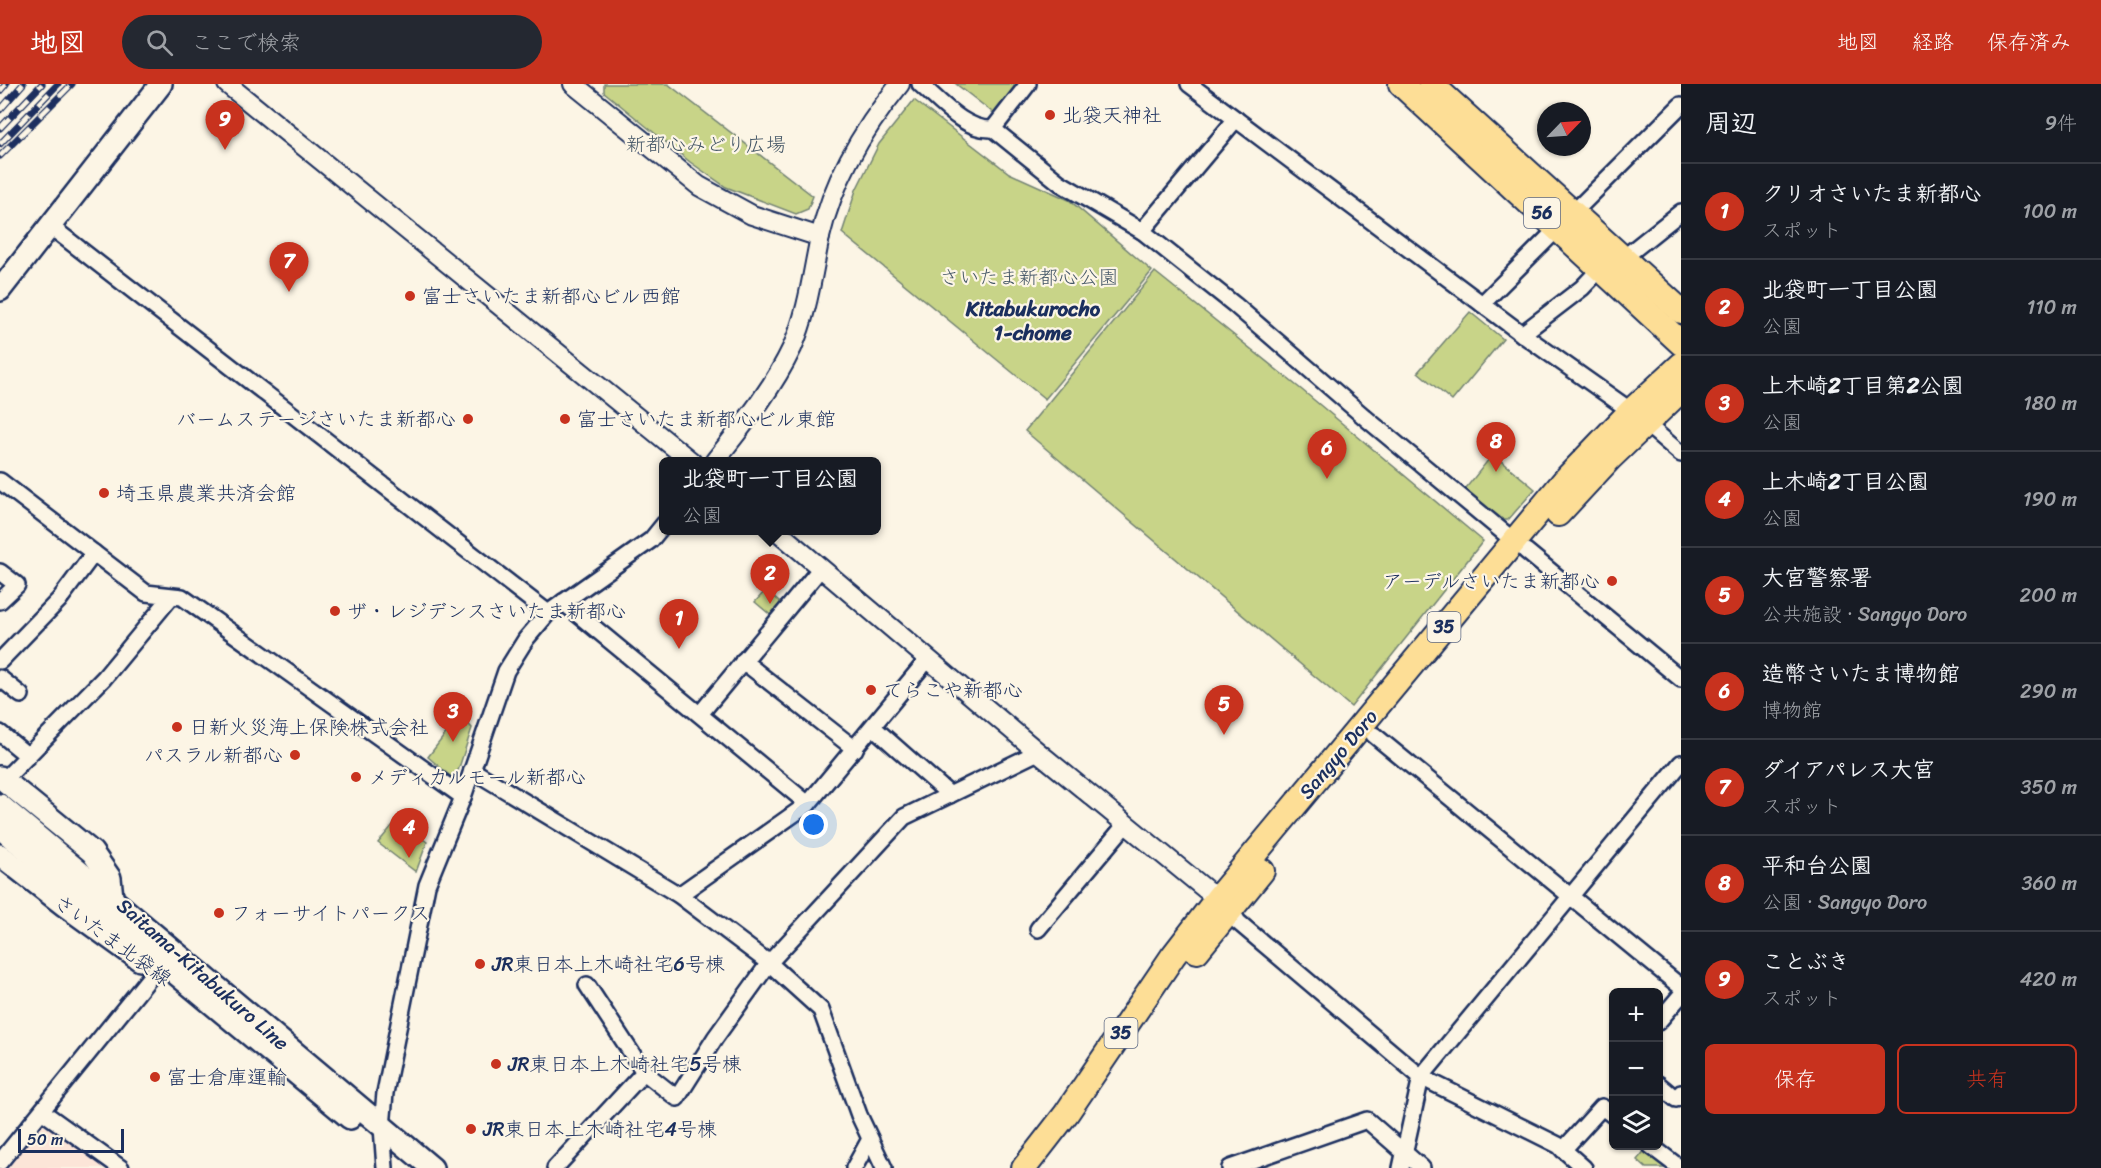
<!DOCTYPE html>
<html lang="ja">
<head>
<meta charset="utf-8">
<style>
	:root { --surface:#171b24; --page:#242831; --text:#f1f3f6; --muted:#9ea1a6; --line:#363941; --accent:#c8321e }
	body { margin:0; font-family:Sriracha,"Klee One",sans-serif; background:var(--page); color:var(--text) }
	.controls { position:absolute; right:18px; bottom:18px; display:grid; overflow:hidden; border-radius:9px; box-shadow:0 2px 4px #0004 }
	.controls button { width:54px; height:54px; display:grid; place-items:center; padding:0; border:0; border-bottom:2px solid var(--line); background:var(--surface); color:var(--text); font:30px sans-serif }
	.compass { position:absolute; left:1537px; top:18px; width:54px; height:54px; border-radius:50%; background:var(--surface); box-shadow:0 2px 4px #0004; rotate:65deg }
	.scale { position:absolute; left:18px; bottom:15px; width:106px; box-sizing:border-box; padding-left:6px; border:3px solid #1b2f5e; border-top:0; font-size:16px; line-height:21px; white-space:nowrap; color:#1b2f5e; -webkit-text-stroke:4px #fcf5e5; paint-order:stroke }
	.you { position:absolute; left:814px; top:741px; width:21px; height:21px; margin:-15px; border:4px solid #fff; border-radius:50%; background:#1a73e8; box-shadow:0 0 0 9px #1a73e833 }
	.badge { display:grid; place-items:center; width:39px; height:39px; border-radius:50%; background:var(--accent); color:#fff; font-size:20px; font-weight:700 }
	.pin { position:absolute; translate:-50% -50px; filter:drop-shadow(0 2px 3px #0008) }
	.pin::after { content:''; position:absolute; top:32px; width:21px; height:18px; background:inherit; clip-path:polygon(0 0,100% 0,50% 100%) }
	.popup { position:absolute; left:659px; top:373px; width:222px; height:78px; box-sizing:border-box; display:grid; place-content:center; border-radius:9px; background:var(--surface); filter:drop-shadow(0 2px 4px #0005); font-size:20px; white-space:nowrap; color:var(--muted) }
	.popup b { font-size:22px; color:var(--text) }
	.popup::after { content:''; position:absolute; left:50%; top:100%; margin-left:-12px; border:12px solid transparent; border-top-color:var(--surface) }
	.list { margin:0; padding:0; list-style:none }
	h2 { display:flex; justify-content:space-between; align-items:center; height:78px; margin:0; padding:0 24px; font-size:26px }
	h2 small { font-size:20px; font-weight:400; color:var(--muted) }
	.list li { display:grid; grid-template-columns:39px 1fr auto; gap:18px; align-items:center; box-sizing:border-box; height:96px; padding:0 24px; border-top:2px solid var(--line) }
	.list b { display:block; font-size:22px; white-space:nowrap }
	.list p { margin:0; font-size:20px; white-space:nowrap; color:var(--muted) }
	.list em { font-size:20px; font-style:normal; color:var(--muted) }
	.actions { display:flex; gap:12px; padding:18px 24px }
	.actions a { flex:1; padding:14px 0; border:2px solid var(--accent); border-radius:9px; text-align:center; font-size:21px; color:var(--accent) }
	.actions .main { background:var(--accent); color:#fff }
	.icon { flex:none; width:33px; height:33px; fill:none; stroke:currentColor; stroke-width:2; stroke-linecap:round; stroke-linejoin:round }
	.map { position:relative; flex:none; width:1681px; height:1084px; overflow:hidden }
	header { display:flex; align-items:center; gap:36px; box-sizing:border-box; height:84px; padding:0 30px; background:var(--accent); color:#fff }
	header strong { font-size:28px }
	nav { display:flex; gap:33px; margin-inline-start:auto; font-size:21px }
	.search { width:420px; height:54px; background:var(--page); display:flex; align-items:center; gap:15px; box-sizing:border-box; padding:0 21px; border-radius:33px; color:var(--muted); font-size:22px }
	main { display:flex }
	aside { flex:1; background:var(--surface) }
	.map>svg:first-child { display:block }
</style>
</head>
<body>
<header>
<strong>地図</strong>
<div class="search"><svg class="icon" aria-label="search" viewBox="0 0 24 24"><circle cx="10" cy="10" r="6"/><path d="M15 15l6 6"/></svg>ここで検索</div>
<nav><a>地図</a><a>経路</a><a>保存済み</a></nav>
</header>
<main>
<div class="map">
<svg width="1681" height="1084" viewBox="0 0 1681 1084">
	<rect width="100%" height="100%" fill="#fcf5e5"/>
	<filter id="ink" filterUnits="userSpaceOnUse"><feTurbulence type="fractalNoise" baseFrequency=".0167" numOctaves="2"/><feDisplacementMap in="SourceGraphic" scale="12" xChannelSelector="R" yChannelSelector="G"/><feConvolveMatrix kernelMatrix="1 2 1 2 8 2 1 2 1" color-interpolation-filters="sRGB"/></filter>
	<g filter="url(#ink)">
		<path fill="#fce5d8" d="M 42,1035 L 107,1084 L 2,1084 Z"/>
		<g fill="#c8d488" stroke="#728273" stroke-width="1.5">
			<path d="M 604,0 L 668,0 L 813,112 L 808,125 L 796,130 L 726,103 L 690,78 L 604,8 Z"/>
			<path d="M 956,0 L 1020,0 L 996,31 Z"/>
			<path d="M 914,16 L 1009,89 L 1069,116 L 1152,187 L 1045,315 L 842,149 L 856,106 L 879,60 Z"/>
			<path d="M 1155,188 L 1302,306 L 1483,457 L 1351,623 L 1025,347 Z"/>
			<path d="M 1470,228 L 1503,255 L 1452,317 L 1418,288 Z"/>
			<path d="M 1493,370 L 1535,405 L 1508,436 L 1497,436 L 1462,409 Z"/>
			<path d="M 766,506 L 784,521 L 774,534 L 755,518 Z"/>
			<path d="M 460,631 L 472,644 L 455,696 L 428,673 Z"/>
			<path d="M 397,736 L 427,758 L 416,788 L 378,759 Z"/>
			<path d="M 1646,1065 L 1670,1084 L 1646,1084 L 1637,1076 Z"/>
		</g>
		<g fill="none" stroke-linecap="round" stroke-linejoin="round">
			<g stroke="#1b2f5e" stroke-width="20">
				<g id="minor">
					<path d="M 920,0 C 940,17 965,47 993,45 L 1060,99 L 1142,147 L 1235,221 L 1368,336 L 1514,457"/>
					<path d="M 1189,0 L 1522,250 L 1631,327"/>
					<path d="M 993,45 L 1028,0"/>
					<path d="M 50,142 L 548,529"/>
					<path d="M 1142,147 L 1236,35"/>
					<path d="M 1622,175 L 1681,128"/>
					<path d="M 1482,220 L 1681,21"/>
					<path d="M 1522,250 L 1582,204 L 1601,184"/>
					<path d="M 1645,339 L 1681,370"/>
					<path d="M 0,397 L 146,509 L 182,513 L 463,713"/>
					<path d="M 1526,467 L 1681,595"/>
					<path d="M 0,488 L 17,501 L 0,517"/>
					<path d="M 563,518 L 808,720"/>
					<path d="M 0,577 L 59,516 L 94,469"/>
					<path d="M 743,577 L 855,665"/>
					<path d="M 0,594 L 21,611"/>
					<path d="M 700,630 L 821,484"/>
					<path d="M 873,643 L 950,711"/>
					<path d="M 0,649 L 28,672"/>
					<path d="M 1374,651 L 1681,903"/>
					<path d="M 472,686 L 679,811 L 769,879 L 821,926 L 859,1031 L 884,1084"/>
					<path d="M 4,696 L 104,594 L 171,513"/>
					<path d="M 679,811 L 808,720 L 928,575"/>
					<path d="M 1230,825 L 1238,838 L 1421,993 L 1558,1061 L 1584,1084"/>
					<path d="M 1038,845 L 1126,740"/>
					<path d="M 587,901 L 644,988 L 677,1014 L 715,954 L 769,879 L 904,733 L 1038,668"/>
					<path d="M 1658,938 L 1681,911"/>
					<path d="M 1658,1000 L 1676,1015 L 1681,1009"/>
					<path d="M 43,1028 L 121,1084"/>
					<path d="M 1651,1062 L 1680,1084"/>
					<path d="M 1563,1066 L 1602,1023 L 1614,1032"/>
					<path d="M 0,1078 L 155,887"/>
					<path d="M 385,1084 L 382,1043 L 385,1009 L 427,801 L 463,713 L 506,587 L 526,555 L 548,529 L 651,456 L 664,440"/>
					<path d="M 555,1084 L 644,988"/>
					<path d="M 854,1084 L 870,1055"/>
					<path d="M 1230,1084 L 1367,1036 L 1422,1084"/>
					<path d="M 1401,1084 L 1421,993 L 1681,679"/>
				</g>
			</g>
			<g stroke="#1b2f5e" stroke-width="22">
				<g id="tertiary">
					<path d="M 227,0 L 692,378"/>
					<path d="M 573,0 L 699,102 L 752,131 L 820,153"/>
					<path d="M 714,378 C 743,341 772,306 792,264 C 808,228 812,191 820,153 C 833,97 864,44 900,0"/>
					<path d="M 776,446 L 1038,668 L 1226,822"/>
				</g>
			</g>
			<g stroke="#1b2f5e" stroke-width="26">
				<g id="secondary">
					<path d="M 0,206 L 161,0"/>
					<path d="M 0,693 L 92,768 L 110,794 L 112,813"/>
					<path d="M 0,721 L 432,1084"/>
					<path d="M 0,744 L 350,1034"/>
					<path d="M 0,771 L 64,821 L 140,876"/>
				</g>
			</g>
			<g stroke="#1b2f5e" stroke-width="28">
				<g id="primary">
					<path d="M 1401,0 L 1681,259"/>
					<path d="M 1431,0 L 1681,227"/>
					<path d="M 1558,430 L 1609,375 L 1681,306"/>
					<path d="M 1197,867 L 1262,787"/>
					<path d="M 1024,1084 L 1066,1030 L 1173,872 L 1217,815 L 1565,396 L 1631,327 L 1681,281"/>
				</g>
			</g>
			<use href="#minor" stroke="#fcf5e5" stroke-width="15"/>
			<use href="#tertiary" stroke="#fcf5e5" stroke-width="18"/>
			<use href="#secondary" stroke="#fcf5e5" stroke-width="21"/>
			<use href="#primary" stroke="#fdde96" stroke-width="24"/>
			<g stroke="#1b2f5e" stroke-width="7">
				<g id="rail">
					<path d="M 0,7 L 6,0"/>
					<path d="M 0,26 L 23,0"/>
					<path d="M 0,44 L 42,0"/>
					<path d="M 0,60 L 58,0"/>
					<path d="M 0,72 L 72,0"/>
				</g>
			</g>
			<use href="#rail" stroke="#fcf5e5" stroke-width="4.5" stroke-dasharray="14" stroke-linecap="butt"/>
		</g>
	</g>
	<g fill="#c8321e" stroke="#fcf5e5" stroke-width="2">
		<circle cx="1050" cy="31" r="6"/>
		<circle cx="410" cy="212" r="6"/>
		<circle cx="468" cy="335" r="6"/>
		<circle cx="565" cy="335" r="6"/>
		<circle cx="104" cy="409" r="6"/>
		<circle cx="1612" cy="497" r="6"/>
		<circle cx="335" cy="527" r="6"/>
		<circle cx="871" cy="606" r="6"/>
		<circle cx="177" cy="643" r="6"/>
		<circle cx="295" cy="671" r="6"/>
		<circle cx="356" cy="693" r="6"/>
		<circle cx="219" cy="829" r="6"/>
		<circle cx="480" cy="880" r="6"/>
		<circle cx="496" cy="980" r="6"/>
		<circle cx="155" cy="993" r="6"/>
		<circle cx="471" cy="1045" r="6"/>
	</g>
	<g text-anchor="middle" stroke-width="4.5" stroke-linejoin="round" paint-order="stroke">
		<g fill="#fcf5e5" stroke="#5e6a86" stroke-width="1.5">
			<rect x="1524" y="114" width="36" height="30" rx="4.5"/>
			<rect x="1427.5" y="528" width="33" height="30" rx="4.5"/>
			<rect x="1104.5" y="934" width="33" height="30" rx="4.5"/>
		</g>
		<g font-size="18" font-weight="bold" fill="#1b2f5e">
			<text x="1542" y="135">56</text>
			<text x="1444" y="549">35</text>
			<text x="1121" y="955">35</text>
		</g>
		<g font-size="20" fill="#1b2f5e" stroke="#fcf5e5" text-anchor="start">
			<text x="1062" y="38">北袋天神社</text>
			<text x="422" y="219">富士さいたま新都心ビル西館</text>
			<text x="456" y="342" text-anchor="end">バームステージさいたま新都心</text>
			<text x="577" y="342">富士さいたま新都心ビル東館</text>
			<text x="116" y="416">埼玉県農業共済会館</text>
			<text x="1600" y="504" text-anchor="end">アーデルさいたま新都心</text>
			<text x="347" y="534">ザ・レジデンスさいたま新都心</text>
			<text x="883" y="613">てらこや新都心</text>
			<text x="189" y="650">日新火災海上保険株式会社</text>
			<text x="283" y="678" text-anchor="end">パスラル新都心</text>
			<text x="368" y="700">メディカルモール新都心</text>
			<text x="231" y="836">フォーサイトパークス</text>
			<text x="492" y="887">JR東日本上木崎社宅6号棟</text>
			<text x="508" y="987">JR東日本上木崎社宅5号棟</text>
			<text x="167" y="1000">富士倉庫運輸</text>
			<text x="483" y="1052">JR東日本上木崎社宅4号棟</text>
		</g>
		<g font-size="20" fill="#465868" stroke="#fcf5e5">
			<text x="706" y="67">新都心みどり広場</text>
			<text x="1029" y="200">さいたま新都心公園</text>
		</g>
		<g font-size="20" fill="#1b2f5e" stroke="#fcf5e5">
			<text transform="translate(1338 670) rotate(-50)" y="7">Sangyo Doro</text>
			<text transform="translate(113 856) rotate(36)" y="7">さいたま北袋線</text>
			<text transform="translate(203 890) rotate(41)" y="7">Saitama-Kitabukuro Line</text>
		</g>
		<g font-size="21" font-weight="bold" fill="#1b2f5e" stroke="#fcf5e5">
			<text x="1033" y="232">Kitabukurocho<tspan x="1033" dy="24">1-chome</tspan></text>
		</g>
	</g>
</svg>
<div class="controls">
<button>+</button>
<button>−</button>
<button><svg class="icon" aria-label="layers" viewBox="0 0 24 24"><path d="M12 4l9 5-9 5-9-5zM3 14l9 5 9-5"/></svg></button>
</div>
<svg class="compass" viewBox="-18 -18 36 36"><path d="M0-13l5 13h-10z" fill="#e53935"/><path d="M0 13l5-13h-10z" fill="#9ea1a6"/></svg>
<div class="scale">50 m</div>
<div class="you"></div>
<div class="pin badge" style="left:679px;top:565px">1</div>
<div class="pin badge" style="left:770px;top:520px">2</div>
<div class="popup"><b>北袋町一丁目公園</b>公園</div>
<div class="pin badge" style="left:453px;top:658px">3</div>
<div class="pin badge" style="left:409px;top:774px">4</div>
<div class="pin badge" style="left:1224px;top:651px">5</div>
<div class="pin badge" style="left:1327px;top:395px">6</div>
<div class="pin badge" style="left:289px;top:208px">7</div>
<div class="pin badge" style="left:1496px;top:388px">8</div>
<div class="pin badge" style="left:225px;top:66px">9</div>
</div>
<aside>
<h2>周辺<small>9件</small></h2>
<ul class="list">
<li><span class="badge">1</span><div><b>クリオさいたま新都心</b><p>スポット</p></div><em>100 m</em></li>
<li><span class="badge">2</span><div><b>北袋町一丁目公園</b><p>公園</p></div><em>110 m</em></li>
<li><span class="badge">3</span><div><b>上木崎2丁目第2公園</b><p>公園</p></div><em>180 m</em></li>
<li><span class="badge">4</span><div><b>上木崎2丁目公園</b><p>公園</p></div><em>190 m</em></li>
<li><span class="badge">5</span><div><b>大宮警察署</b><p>公共施設 · Sangyo Doro</p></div><em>200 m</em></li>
<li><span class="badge">6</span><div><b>造幣さいたま博物館</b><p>博物館</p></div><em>290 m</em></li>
<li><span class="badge">7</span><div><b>ダイアパレス大宮</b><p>スポット</p></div><em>350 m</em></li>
<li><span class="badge">8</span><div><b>平和台公園</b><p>公園 · Sangyo Doro</p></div><em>360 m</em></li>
<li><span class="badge">9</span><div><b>ことぶき</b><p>スポット</p></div><em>420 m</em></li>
</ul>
<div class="actions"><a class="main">保存</a><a>共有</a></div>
</aside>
</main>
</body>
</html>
